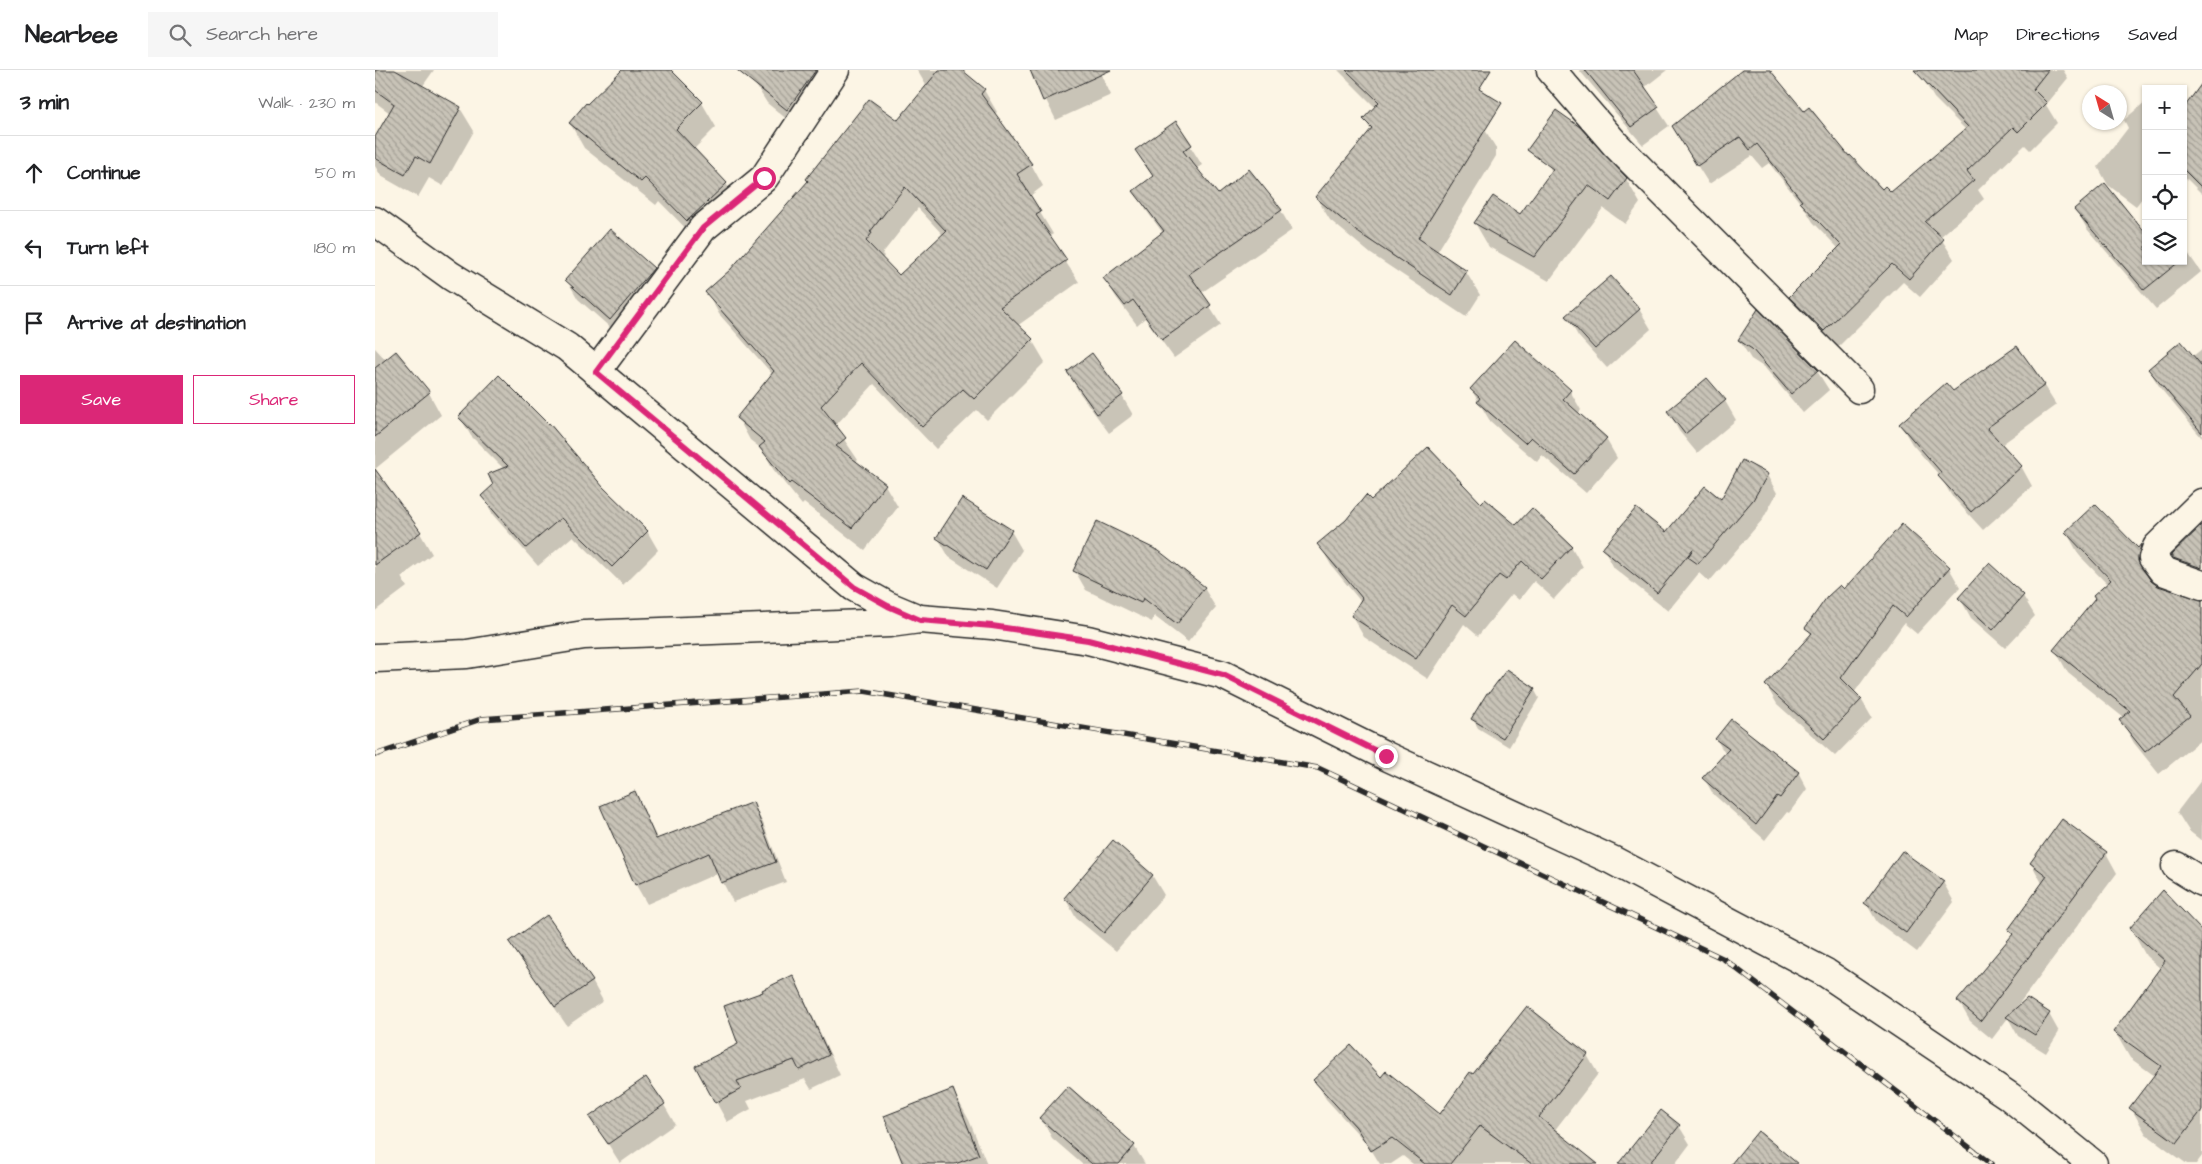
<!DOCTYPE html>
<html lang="en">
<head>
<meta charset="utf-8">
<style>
	:root { --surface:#fff; --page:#f6f6f6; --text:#202124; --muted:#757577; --line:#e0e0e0; --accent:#db2777 }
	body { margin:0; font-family:"Architects Daughter",sans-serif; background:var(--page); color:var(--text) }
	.controls { position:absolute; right:15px; top:15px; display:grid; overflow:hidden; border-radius:0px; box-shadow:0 1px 4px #0004 }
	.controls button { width:45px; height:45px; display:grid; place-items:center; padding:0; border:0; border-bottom:1px solid var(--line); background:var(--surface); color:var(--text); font:25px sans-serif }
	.compass { position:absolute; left:1707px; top:15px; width:45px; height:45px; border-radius:50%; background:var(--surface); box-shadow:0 1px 4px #0004; rotate:323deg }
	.stop { position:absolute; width:15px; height:15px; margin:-11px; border:4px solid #db2777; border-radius:50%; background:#fff }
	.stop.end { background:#db2777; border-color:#fff; box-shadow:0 1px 5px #0008 }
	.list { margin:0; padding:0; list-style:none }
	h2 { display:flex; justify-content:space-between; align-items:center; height:65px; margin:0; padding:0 20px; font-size:21px }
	h2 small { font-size:16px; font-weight:400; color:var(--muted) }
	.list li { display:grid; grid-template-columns:32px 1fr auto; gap:15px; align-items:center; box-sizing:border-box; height:75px; padding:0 20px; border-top:1px solid var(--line) }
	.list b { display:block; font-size:19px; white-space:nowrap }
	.list em { font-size:16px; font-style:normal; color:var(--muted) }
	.actions { display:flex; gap:10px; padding:15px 20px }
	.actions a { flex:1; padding:11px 0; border:1px solid var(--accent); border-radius:0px; text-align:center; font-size:18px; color:var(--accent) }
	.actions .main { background:var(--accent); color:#fff }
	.icon { flex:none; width:28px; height:28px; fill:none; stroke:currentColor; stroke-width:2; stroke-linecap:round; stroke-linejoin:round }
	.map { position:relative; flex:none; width:1827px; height:1094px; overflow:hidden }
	header { display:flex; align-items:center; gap:30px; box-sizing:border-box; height:70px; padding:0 25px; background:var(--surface); border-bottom:1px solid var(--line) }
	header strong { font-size:24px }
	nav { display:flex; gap:28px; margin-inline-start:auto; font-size:18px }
	.search { width:350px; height:45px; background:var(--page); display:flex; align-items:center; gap:12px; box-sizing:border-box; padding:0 18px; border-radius:0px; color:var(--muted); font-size:19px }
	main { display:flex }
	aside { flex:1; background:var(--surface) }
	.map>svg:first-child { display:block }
</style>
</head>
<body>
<header>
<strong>Nearbee</strong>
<div class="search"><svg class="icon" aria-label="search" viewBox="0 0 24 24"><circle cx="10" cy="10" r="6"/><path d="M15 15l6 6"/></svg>Search here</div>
<nav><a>Map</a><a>Directions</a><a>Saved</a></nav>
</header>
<main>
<aside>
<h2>3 min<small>Walk · 230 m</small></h2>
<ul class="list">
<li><svg class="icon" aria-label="ahead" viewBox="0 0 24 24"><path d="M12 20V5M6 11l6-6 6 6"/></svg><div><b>Continue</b></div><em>50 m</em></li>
<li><svg class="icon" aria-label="left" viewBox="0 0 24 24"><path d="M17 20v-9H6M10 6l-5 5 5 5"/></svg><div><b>Turn left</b></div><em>180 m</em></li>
<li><svg class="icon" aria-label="arrive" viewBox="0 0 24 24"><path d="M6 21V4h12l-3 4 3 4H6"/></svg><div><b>Arrive at destination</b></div></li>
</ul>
<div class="actions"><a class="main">Save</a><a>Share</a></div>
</aside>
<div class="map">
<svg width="1827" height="1094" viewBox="0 0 1827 1094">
	<defs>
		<pattern id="building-back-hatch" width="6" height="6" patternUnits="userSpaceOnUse" patternTransform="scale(1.25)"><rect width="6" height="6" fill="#c8c3b7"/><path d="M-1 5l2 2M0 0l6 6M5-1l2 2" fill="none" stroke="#a39f95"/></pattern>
	</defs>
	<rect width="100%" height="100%" fill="#fcf5e5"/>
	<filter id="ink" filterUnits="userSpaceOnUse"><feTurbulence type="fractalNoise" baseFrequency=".02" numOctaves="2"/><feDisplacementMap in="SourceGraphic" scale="10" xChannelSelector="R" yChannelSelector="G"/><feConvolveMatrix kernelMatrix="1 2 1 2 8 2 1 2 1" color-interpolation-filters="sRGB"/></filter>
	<g filter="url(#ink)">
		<g fill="#0003" fill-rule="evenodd">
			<path d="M 0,0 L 59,0 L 47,17 L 85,38 L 99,61 L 68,116 L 54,108 L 43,127 L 6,106 L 0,96 L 0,70 L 15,43 L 0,32 Z"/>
			<path d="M 248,0 L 294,0 L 327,33 L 341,57 L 319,79 L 351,113 L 365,138 L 326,174 L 284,131 L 281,135 L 209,78 L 195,53 Z"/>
			<path d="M 392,0 L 425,0 L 435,8 L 447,28 L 424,59 L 392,33 L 380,14 Z"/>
			<path d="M 542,0 L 585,0 L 609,20 L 622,42 L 620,44 L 656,94 L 668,116 L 655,126 L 678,164 L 674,167 L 704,212 L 642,256 L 657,270 L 670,292 L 612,350 L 602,340 L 561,379 L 499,314 L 460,356 L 483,390 L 480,392 L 510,415 L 523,437 L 490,480 L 429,433 L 427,435 L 398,399 L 388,380 L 375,370 L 363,348 L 398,305 L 344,244 L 332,222 L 523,52 L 552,17 ZM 543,138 L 568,165 L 524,206 L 507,189 L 509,186 L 507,184 Z"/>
			<path d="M 656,0 L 724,0 L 736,25 L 681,50 Z"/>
			<path d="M 963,0 L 1050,0 L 1107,55 L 1121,78 L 1121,86 L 1062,182 L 1091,202 L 1105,225 L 1091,247 L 996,184 L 955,150 L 941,127 L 996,61 L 990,49 L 1001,38 Z"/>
			<path d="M 1204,0 L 1292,0 L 1269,18 L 1294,56 L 1268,75 Z"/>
			<path d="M 1369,0 L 1394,0 L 1428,43 L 1507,121 L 1516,124 L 1591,60 L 1559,28 L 1548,9 L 1557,0 L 1688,0 L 1693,8 L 1671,35 L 1682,53 L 1655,80 L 1650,75 L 1603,120 L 1609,129 L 1565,167 L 1579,189 L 1545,227 L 1528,212 L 1460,280 L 1427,246 L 1416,227 L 1464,179 L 1438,152 L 1430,139 L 1394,93 L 1387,98 L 1377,86 L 1334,114 L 1298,57 Z"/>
			<path d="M 1827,15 L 1827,124 L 1808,105 L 1808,42 Z"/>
			<path d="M 1771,31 L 1771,123 L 1761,136 L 1733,115 L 1723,97 L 1753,58 L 1749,50 Z"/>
			<path d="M 801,53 L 827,95 L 821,99 L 843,126 L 874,100 L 906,141 L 917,160 L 826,223 L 846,255 L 799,288 L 770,248 L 762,255 L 741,227 L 730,208 L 788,163 L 771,140 L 760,121 L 778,107 L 761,80 Z"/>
			<path d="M 1173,94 L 1251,109 L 1265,133 L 1250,154 L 1228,138 L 1174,211 L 1114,177 L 1100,153 L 1145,146 L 1177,102 Z"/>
			<path d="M 1701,139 L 1771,191 L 1808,191 L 1808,176 L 1826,202 L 1781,239 L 1712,159 Z"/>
			<path d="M 278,199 L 289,218 L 247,268 L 203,229 L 192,210 Z"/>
			<path d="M 1264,239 L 1276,259 L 1232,298 L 1203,266 L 1192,246 Z"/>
			<path d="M 1383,241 L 1442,301 L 1454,320 L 1428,343 L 1390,298 L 1376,289 L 1364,270 Z"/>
			<path d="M 0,278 L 11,290 L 21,282 L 54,323 L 66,345 L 0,399 Z"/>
			<path d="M 1641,278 L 1669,316 L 1681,335 L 1626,375 L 1646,396 L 1657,416 L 1608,460 L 1576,425 L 1565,406 L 1537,374 L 1525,354 L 1578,323 Z"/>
			<path d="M 1827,279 L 1827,368 L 1786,319 L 1774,300 L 1818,286 Z"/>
			<path d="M 693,302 L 747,326 L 758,345 L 734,363 L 704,322 Z"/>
			<path d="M 1096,319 L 1195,321 L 1206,340 L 1203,344 L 1231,369 L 1242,388 L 1211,423 L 1167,385 L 1162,392 L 1115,351 Z"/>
			<path d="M 1350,331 L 1361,350 L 1322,383 L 1304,361 L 1293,341 Z"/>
			<path d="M 85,347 L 227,418 L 272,461 L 283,480 L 248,515 L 198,466 L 163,496 L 118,445 L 108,426 L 119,416 L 129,399 L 96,366 Z"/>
			<path d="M 0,401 L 45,463 L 57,484 L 26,507 L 32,517 L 0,541 Z"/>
			<path d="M 1392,405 L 1402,423 L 1388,449 L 1334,512 L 1324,503 L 1293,541 L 1239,498 L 1229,479 L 1291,464 Z"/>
			<path d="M 996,431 L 1106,435 L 1141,457 L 1196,476 L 1208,497 L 1179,529 L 1159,511 L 1144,530 L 1137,524 L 1103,566 L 1089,554 L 1053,609 L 989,567 L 977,546 L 986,532 L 956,495 L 944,474 Z"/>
			<path d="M 1527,456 L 1574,498 L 1585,517 L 1542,564 L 1529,553 L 1479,623 L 1486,629 L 1497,648 L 1460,686 L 1402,634 L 1391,615 L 1436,565 L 1432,558 Z"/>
			<path d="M 1827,456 L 1827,515 L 1810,508 L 1797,486 Z"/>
			<path d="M 636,461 L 647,480 L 622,518 L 574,487 L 563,468 Z"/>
			<path d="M 1692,463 L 1763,479 L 1766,476 L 1778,498 L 1775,512 L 1782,517 L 1827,531 L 1827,669 L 1784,704 L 1759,673 L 1746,650 L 1749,648 L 1693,603 L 1680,580 L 1733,515 L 1704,485 Z"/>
			<path d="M 784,482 L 829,518 L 841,538 L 813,572 L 779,546 L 777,552 L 711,520 L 700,501 Z"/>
			<path d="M 1614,495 L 1648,526 L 1660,546 L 1630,578 L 1596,548 L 1585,528 Z"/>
			<path d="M 1159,619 L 1164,628 L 1134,677 L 1103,658 L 1098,649 Z"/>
			<path d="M 1341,669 L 1423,702 L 1432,719 L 1414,743 L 1412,742 L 1390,770 L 1338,724 L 1329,708 L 1351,685 Z"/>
			<path d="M 1827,709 L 1827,771 L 1814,761 L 1802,742 Z"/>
			<path d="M 259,723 L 283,770 L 377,734 L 388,753 L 411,812 L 358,832 L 343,803 L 272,834 L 261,815 L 227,737 Z"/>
			<path d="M 1731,783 L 1742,803 L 1640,939 L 1674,944 L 1684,962 L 1671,983 L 1643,966 L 1633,948 L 1617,969 L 1595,951 L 1584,932 L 1638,866 L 1635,860 L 1667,813 L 1656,793 Z"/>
			<path d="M 777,805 L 789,825 L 741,881 L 701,848 L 690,828 Z"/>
			<path d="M 1568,812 L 1579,832 L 1542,882 L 1502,852 L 1491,833 Z"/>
			<path d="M 1756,859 L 1827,863 L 1827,1086 L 1821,1094 L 1812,1094 L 1771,1064 L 1756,1038 L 1780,1006 L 1755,988 L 1740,962 L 1786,899 L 1771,886 Z"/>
			<path d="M 136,873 L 217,911 L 228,931 L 192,956 Z"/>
			<path d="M 417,907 L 428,926 L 465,1005 L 436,1019 L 430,1009 L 372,1031 L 376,1039 L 352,1052 L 322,997 L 364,974 Z"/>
			<path d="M 1212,985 L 1223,1004 L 1179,1061 L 1221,1094 L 1038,1094 L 1028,1086 L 1016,1094 L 1005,1094 L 994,1076 L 951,1029 L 940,1010 L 1006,1009 L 1065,1046 L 1098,1006 Z"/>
			<path d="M 693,1018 L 759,1076 L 770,1094 L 707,1094 L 677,1068 L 666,1048 Z"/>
			<path d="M 578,1021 L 594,1050 L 612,1094 L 529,1094 Z"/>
			<path d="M 289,1035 L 300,1054 L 245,1093 L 216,1047 Z"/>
			<path d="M 1286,1042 L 1304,1056 L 1315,1074 L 1300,1094 L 1245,1094 Z"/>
		</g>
		<g fill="url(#building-back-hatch)" stroke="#2b2b2b" fill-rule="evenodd">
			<path d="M 0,0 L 20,0 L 86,37 L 55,94 L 41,86 L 30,105 L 0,88 L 0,67 L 19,34 L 0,20 Z"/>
			<path d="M 247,0 L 296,0 L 328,32 L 301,59 L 352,113 L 312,151 L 270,108 L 266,112 L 194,53 L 211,33 L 212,34 Z"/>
			<path d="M 362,0 L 441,0 L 412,40 Z"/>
			<path d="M 564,0 L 587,0 L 610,19 L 606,24 L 657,94 L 642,104 L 666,142 L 661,145 L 692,190 L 625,237 L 658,269 L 599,329 L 588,319 L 547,357 L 486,293 L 446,336 L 471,368 L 461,376 L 511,414 L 477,458 L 416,412 L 414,414 L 384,377 L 390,372 L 361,348 L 399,301 L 330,222 L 355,200 L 433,111 L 431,109 L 494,29 L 523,50 ZM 530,117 L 571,161 L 524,205 L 491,171 L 497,163 L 495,162 Z"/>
			<path d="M 655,0 L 736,0 L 668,31 Z"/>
			<path d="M 971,0 L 1116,0 L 1104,19 L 1127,33 L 1043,168 L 1092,201 L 1077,225 L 981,161 L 940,127 L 997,58 L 988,49 L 1004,32 Z"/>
			<path d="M 1210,0 L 1258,0 L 1284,37 L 1256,57 Z"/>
			<path d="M 1367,0 L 1395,0 L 1429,41 L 1434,37 L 1474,86 L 1475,85 L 1507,119 L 1510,116 L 1516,122 L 1593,57 L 1539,0 L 1673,0 L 1658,19 L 1672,33 L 1643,62 L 1638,57 L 1592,101 L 1599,110 L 1550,152 L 1569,169 L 1534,209 L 1517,194 L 1449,261 L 1414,227 L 1466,175 L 1425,132 L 1427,131 L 1382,74 L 1375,80 L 1365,67 L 1322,96 L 1297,56 Z"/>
			<path d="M 1827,13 L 1827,118 L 1808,99 L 1808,39 Z"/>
			<path d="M 1181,40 L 1205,57 L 1252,108 L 1235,131 L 1213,115 L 1159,187 L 1099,153 L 1118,126 L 1145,144 L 1178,99 L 1152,80 Z"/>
			<path d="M 801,51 L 817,75 L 808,81 L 843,124 L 874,99 L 907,140 L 814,204 L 836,235 L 787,270 L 758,230 L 750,236 L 728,208 L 789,161 L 758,121 L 778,106 L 760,80 Z"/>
			<path d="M 1730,113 L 1771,164 L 1771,191 L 1805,191 L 1769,220 L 1699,139 Z"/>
			<path d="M 235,159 L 279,198 L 235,250 L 190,210 Z"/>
			<path d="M 1236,206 L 1265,239 L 1220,279 L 1190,246 Z"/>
			<path d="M 1383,239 L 1443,300 L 1416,324 L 1377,279 L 1363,270 Z"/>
			<path d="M 1140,270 L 1196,320 L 1188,329 L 1232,368 L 1199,404 L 1156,367 L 1150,373 L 1102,332 L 1105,328 L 1095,319 Z"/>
			<path d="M 1806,271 L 1827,296 L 1827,363 L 1773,299 Z"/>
			<path d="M 1642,276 L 1670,315 L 1612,358 L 1647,396 L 1596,442 L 1563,406 L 1566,402 L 1524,354 L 1571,313 L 1578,321 Z"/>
			<path d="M 21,281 L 55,322 L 0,367 L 0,298 Z"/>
			<path d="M 717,283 L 748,325 L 722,344 L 692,302 Z"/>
			<path d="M 124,305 L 173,354 L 174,353 L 228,417 L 273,461 L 237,497 L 186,448 L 151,478 L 106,426 L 118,415 L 113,404 L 133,396 L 83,347 Z"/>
			<path d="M 1332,308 L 1351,330 L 1310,364 L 1292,341 Z"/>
			<path d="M 1053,377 L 1106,433 L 1110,429 L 1141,455 L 1157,438 L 1197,476 L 1166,509 L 1147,491 L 1131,510 L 1124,505 L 1091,546 L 1077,535 L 1041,589 L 976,546 L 987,528 L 942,474 L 971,450 L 991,425 L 996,430 Z"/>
			<path d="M 1367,390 L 1393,404 L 1378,430 L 1323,494 L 1313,487 L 1318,479 L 1282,523 L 1227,479 L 1261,438 L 1291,462 L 1330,416 L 1346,429 Z"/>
			<path d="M 0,399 L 46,462 L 0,495 Z"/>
			<path d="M 587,428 L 637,460 L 611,500 L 561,468 Z"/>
			<path d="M 1720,434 L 1763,478 L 1766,474 L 1763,491 L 1776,511 L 1783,516 L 1827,530 L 1827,594 L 1799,627 L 1815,646 L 1770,682 L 1744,650 L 1755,641 L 1678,580 L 1720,529 L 1718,526 L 1736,510 L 1690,462 Z"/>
			<path d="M 722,451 L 784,481 L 830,517 L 802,554 L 768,528 L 766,533 L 698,501 Z"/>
			<path d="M 1527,454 L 1575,497 L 1531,547 L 1518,536 L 1466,608 L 1487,629 L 1449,669 L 1390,615 L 1437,563 L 1430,558 L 1452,527 L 1465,515 L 1469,519 Z"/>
			<path d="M 1827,455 L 1827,498 L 1798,488 L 1796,485 Z"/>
			<path d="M 1614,493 L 1649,525 L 1618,560 L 1583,528 Z"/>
			<path d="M 1132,599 L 1160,618 L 1128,668 L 1096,649 L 1112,623 L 1114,623 Z"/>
			<path d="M 1356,649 L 1424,702 L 1405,728 L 1402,726 L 1381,755 L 1327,708 L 1354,679 L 1340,669 Z"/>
			<path d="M 260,721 L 281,769 L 378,732 L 401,792 L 346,813 L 334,783 L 260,815 L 225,736 Z"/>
			<path d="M 1687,749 L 1732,782 L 1606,951 L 1582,931 L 1638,864 L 1633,860 L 1672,806 L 1655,793 Z"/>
			<path d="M 738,770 L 778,805 L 729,863 L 689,828 Z"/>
			<path d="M 1527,781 L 1569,811 L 1531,863 L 1489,833 Z"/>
			<path d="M 1788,820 L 1827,861 L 1827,1040 L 1802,1073 L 1754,1038 L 1786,996 L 1738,962 L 1790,891 L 1754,859 Z"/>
			<path d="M 172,845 L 218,911 L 180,937 L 134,872 Z"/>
			<path d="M 418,905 L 454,985 L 424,1000 L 419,990 L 362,1011 L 366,1019 L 340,1033 L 320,996 L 363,974 L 349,936 L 388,922 L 387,920 Z"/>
			<path d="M 1652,928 L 1675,943 L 1660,965 L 1631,947 Z"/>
			<path d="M 1152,936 L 1213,984 L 1164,1047 L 1223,1094 L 1157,1094 L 1105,1056 L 1075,1094 L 1050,1094 L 1017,1068 L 996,1081 L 981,1057 L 938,1010 L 976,975 L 1006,1007 L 1011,1001 L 1065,1044 L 1095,1002 L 1098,1004 Z"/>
			<path d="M 271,1007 L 290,1034 L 233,1074 L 214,1047 Z"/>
			<path d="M 693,1016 L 760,1075 L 744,1094 L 717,1094 L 664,1048 Z"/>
			<path d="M 578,1019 L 604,1085 L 580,1094 L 528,1094 L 509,1046 Z"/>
			<path d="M 1286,1040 L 1305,1055 L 1274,1094 L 1243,1094 Z"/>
			<path d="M 1383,1061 L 1423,1094 L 1356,1094 Z"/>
		</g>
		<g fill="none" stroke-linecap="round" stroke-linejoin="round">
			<g stroke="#2b2b2b" stroke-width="31">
				<g id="minor">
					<path d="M 1176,0 L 1241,75 L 1484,319"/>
					<path d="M 0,151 L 76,206 L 192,277 L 479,517 L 513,536 L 544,549"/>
					<path d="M 221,302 L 328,158 L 389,108 L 460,0"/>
					<path d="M 1827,433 L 1782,477 L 1778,488 L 1788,501 L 1827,515"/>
					<path d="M 0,588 L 92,584 L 209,565 L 515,553 L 545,549 L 617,555 L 713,570 L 848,605 L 1011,686 L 1237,790 L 1451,903 L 1634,1026 L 1718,1094"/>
					<path d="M 1801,796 L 1827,812"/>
				</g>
			</g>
			<use href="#minor" stroke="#fcf5e5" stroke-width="28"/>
			<g stroke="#2b2b2b" stroke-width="5.5">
				<path id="rail" d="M 0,685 L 106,649 L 489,621 L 943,698 L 1349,889 L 1616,1094"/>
			</g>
			<use href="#rail" stroke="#fcf5e5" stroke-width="4" stroke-dasharray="11" stroke-linecap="butt"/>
		</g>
	</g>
	<g fill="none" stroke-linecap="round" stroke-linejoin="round" filter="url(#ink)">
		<path stroke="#db2777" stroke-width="6" d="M 389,108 L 328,158 L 221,302 L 479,517 L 513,536 L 545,550 L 617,556 L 713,570 L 848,605 L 1011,686"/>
	</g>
</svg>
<div class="controls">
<button>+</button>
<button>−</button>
<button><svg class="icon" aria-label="locate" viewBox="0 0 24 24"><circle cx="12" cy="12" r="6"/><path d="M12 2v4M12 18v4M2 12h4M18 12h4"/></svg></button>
<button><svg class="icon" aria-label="layers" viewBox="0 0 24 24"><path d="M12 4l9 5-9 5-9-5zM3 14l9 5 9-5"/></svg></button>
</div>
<svg class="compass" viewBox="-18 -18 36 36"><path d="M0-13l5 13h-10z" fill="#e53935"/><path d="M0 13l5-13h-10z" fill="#757577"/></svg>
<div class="stop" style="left:389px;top:108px"></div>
<div class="stop end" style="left:1011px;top:686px"></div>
</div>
</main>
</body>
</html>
